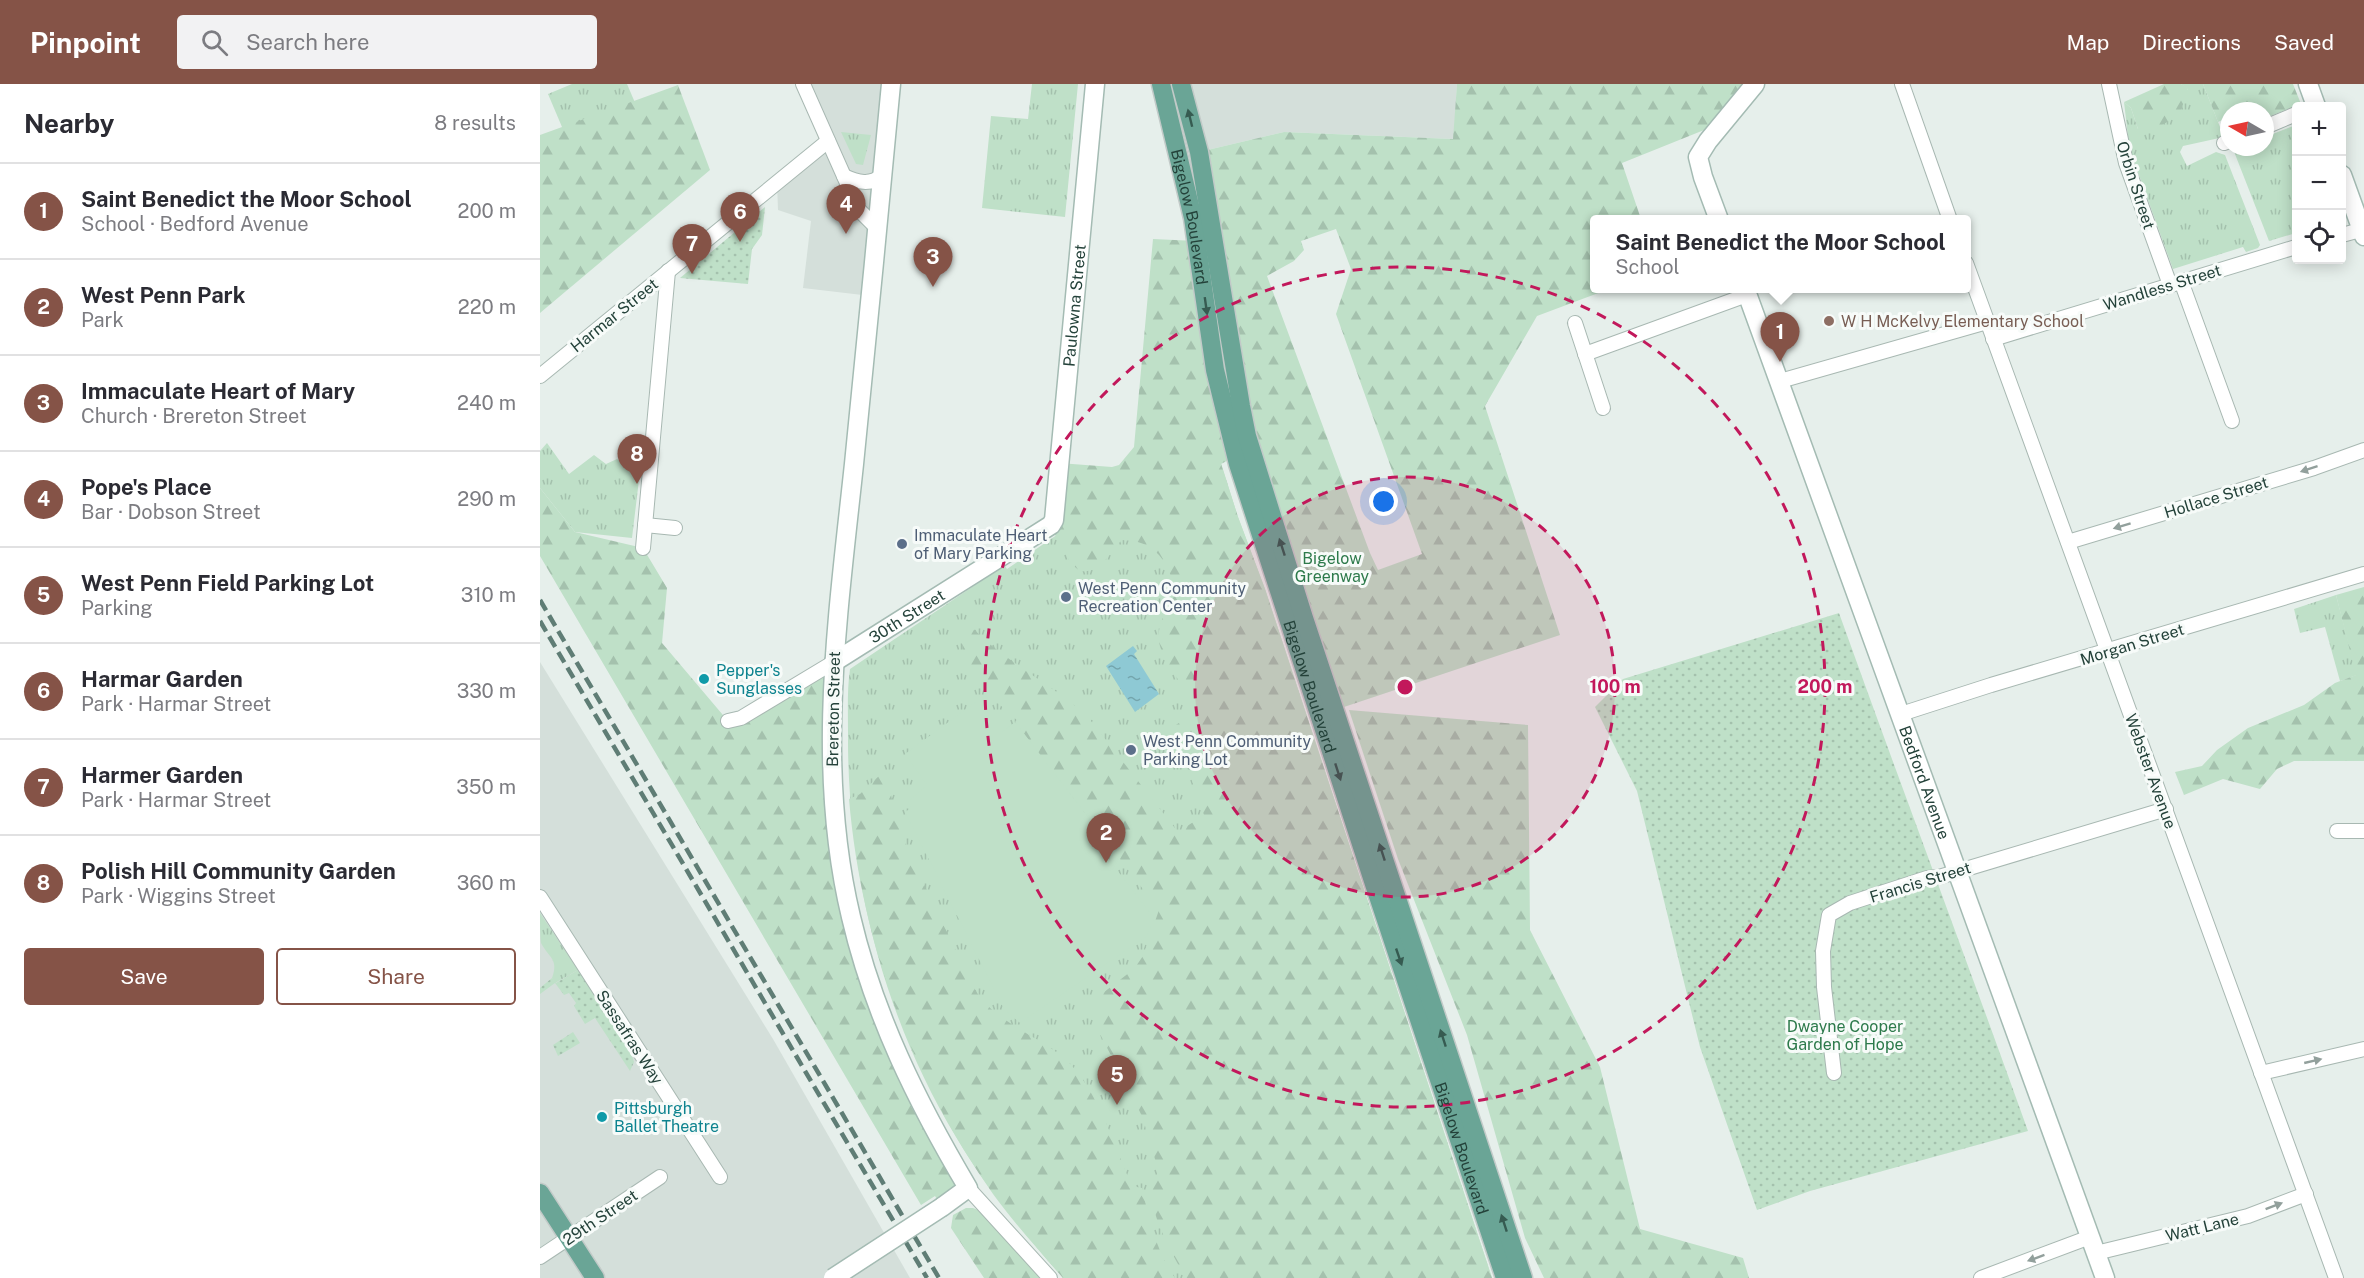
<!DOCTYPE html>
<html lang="en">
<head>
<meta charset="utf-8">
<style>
	:root { --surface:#fff; --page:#f2f2f3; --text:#2b2b33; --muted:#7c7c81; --line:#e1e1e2; --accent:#855347 }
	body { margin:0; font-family:"Public Sans",sans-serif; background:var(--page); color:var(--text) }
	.controls { position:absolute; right:18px; top:18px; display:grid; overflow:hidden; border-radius:6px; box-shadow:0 3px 15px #0003 }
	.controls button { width:54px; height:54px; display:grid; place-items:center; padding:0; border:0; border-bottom:2px solid var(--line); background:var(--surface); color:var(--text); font:30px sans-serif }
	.compass { position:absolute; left:1680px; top:18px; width:54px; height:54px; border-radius:50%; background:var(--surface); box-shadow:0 3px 15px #0003; rotate:279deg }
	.you { position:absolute; left:844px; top:418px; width:21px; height:21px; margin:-15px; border:4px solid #fff; border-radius:50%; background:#1a73e8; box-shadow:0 0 0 9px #1a73e833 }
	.badge { display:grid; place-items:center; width:39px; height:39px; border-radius:50%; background:var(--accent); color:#fff; font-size:20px; font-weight:700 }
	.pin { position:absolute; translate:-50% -50px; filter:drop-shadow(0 2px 3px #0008) }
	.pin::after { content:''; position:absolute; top:32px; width:21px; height:18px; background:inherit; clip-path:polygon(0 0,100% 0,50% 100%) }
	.popup { position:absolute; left:1050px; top:131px; width:381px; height:78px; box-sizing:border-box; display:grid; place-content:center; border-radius:6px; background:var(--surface); filter:drop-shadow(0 2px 4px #0005); font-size:20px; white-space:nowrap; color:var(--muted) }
	.popup b { font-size:22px; color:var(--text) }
	.popup::after { content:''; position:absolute; left:50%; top:100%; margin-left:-12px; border:12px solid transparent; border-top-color:var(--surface) }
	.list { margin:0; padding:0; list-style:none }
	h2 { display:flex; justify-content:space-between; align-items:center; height:78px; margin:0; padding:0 24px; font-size:26px }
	h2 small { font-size:20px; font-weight:400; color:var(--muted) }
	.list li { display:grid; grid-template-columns:39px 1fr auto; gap:18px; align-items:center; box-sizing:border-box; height:96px; padding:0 24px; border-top:2px solid var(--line) }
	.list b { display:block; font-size:22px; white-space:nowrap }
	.list p { margin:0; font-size:20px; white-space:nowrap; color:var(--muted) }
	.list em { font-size:20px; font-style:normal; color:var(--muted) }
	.actions { display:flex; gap:12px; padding:18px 24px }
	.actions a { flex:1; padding:14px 0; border:2px solid var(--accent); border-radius:6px; text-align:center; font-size:21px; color:var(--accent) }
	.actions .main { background:var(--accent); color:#fff }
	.icon { flex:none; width:33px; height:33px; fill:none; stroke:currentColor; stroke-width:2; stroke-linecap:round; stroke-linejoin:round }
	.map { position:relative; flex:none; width:1824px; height:1194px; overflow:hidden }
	header { display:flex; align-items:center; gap:36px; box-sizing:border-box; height:84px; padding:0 30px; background:var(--accent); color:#fff }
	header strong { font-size:28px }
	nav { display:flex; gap:33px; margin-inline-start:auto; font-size:21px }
	.search { width:420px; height:54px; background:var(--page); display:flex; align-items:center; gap:15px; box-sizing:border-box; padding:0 21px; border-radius:6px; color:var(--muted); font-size:22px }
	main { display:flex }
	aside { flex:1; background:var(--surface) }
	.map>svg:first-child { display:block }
</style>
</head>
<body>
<header>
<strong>Pinpoint</strong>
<div class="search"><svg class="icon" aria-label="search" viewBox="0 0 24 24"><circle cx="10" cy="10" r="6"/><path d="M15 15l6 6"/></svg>Search here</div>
<nav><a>Map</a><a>Directions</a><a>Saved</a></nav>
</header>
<main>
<aside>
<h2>Nearby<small>8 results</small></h2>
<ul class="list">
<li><span class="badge">1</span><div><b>Saint Benedict the Moor School</b><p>School · Bedford Avenue</p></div><em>200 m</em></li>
<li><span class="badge">2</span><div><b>West Penn Park</b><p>Park</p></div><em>220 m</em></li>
<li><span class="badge">3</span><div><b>Immaculate Heart of Mary</b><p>Church · Brereton Street</p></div><em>240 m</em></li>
<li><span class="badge">4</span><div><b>Pope's Place</b><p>Bar · Dobson Street</p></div><em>290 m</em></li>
<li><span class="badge">5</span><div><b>West Penn Field Parking Lot</b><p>Parking</p></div><em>310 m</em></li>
<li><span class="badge">6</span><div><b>Harmar Garden</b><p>Park · Harmar Street</p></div><em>330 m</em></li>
<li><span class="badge">7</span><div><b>Harmer Garden</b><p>Park · Harmar Street</p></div><em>350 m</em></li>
<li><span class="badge">8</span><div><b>Polish Hill Community Garden</b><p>Park · Wiggins Street</p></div><em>360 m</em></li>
</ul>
<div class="actions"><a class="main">Save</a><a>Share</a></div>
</aside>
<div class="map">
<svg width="1824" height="1194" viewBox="0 0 1824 1194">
	<defs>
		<pattern id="grass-tufts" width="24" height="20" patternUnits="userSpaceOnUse" patternTransform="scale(1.5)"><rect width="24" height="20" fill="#bfe0c8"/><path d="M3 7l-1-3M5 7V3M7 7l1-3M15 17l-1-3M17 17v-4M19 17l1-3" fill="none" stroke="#a4c1ad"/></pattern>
		<pattern id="forest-firs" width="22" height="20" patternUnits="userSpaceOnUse" patternTransform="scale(1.5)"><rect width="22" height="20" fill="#bfe0c8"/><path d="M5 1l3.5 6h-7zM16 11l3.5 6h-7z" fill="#a4c1ad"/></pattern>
		<pattern id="garden-dots" width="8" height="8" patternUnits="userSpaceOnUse" patternTransform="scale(1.5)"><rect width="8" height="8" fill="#bfe0c8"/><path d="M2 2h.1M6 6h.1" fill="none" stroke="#a4c1ad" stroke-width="1.8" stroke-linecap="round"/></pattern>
		<pattern id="water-ripples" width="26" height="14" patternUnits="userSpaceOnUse" patternTransform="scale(1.5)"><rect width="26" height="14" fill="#8ec9d4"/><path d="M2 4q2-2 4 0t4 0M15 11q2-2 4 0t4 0" fill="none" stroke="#74a5ad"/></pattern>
	</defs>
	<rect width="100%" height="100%" fill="#e6efeb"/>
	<g fill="#d4dfda">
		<path d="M 263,0 L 351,0 L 331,212 L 263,204 L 271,137 L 238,126 L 237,99 L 288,57 Z"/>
		<path d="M 641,0 L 917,0 L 914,55 L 744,48 L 659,68 Z"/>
		<path d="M 0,578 L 233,955 L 370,1194 L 0,1194 Z"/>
	</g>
	<g fill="url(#grass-tufts)">
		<path d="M 32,0 L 87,0 L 111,56 L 36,76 L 8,10 Z"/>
		<path d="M 492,0 L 538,0 L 525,133 L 442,124 L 451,32 L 488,35 Z"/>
		<path d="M 1641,0 L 1663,0 L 1684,53 L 1643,62 L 1640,68 L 1647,82 L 1676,68 L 1685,71 L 1720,161 L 1718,164 L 1706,168 L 1703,163 L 1633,185 L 1595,80 L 1589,61 L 1584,18 L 1591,24 L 1598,45 L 1648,5 Z"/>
		<path d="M 1756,41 L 1756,149 L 1729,157 L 1693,65 L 1725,63 L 1725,53 Z"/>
		<path d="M 301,48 L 331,51 L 323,81 L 316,80 Z"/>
		<path d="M 7,359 L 29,390 L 54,371 L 66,380 L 77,375 L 82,379 L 101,379 L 92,454 L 35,448 L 0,404 L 0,367 Z"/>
		<path d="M 681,379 L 698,433 L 725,505 L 952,1194 L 523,1194 C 484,1149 446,1104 416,1053 C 343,932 307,789 308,649 C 308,628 307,606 310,585 L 459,485 L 465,482 L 467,485 L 524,446 Z"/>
		<path d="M 1796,511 L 1817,591 L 1800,597 L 1785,543 L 1760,549 L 1754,525 Z"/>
		<path d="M 0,829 L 38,886 L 15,899 L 12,894 C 19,875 9,874 1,859 C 0,851 0,838 0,829 Z"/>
	</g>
	<g fill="url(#forest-firs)" fill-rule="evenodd">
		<path d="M 917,0 L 1215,0 L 1184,38 L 1082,79 L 1101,135 L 1054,136 L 1054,204 L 1069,205 L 997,232 L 945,322 L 1020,551 L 795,626 L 722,401 L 659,68 L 744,48 L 913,55 ZM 796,145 L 811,185 L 796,230 L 882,470 L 838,486 L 830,469 L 727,192 L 754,177 L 764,166 L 761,157 Z"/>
		<path d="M 1624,0 L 1641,0 L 1648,4 L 1640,30 L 1619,43 L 1598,45 L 1591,24 L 1584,18 Z"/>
		<path d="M 1663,0 L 1753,0 L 1761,20 L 1725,34 L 1725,27 L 1689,27 L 1689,40 L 1685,35 L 1678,38 Z"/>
		<path d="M 138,1 L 170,86 L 0,229 L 0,51 Z"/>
		<path d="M 613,155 L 656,157 L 696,372 L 681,380 L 698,433 L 725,505 L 952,1194 L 646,1194 C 629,1165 613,1135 609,1102 L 617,1091 L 618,1085 L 602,1032 L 560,950 L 558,936 L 559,912 L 594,885 L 603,872 L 619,826 L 475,638 L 477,636 L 424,589 L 422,558 L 429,540 C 462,577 510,598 547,632 L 638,748 L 664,731 L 633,643 L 659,625 C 647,607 626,582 620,562 C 611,530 652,511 619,471 C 608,459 598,457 582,456 C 569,469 561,490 540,487 C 528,479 521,464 523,450 L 516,453 L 511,441 L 519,379 L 572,383 L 579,381 L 594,363 Z"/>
		<path d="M 0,404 L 35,448 L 103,464 L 127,504 L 122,559 L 188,637 L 294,578 L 291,663 L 323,874 L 428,1104 L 402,1123 L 395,1112 L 381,1121 L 0,472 Z"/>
		<path d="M 1824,503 L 1824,677 L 1754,677 L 1737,685 L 1720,705 L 1683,695 L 1644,711 L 1635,688 L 1662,682 L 1677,666 L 1708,644 L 1764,621 L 1795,599 L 1816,591 L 1796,511 Z"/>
		<path d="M 809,626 L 988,641 L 990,846 L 1060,983 L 1100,1145 L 1203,1174 L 1209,1194 L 1004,1194 L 985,1154 L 927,951 L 858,775 Z"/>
		<path d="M 340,691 L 344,691 L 348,695 L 356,737 L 379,790 L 435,906 C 454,936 492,950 519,970 C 555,996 574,1062 592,1102 L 602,1104 C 609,1135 616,1167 635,1194 L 523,1194 C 499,1166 474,1139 453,1110 C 371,994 321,856 309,715 L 320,710 Z"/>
		<path d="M 426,1124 L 433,1124 L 451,1131 L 510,1194 L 444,1194 L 411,1144 L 413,1131 Z"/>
	</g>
	<g fill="url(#garden-dots)">
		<path d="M 225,123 L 222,151 L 212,165 L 208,200 L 140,194 Z"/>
		<path d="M 1299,529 C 1361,702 1426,874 1488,1047 L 1270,1107 L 1217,1126 L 1160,963 L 1097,707 L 1055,623 L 1083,595 Z"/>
		<path d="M 38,886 L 91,969 L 94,978 L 90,987 L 55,934 L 45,940 L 34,922 L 36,919 L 29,909 L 24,911 L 15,899 L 0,910 L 0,904 L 12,894 L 16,899 Z"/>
		<path d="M 33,948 L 40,959 L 18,972 L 13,961 Z"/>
	</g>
	<path fill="#bfe0c8" d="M 437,617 L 461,649 L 475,638 L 572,764 L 566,772 L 614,834 L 607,852 L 480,939 L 464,925 L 365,728 L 371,724 L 368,718 L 387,701 L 365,670 Z"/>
	<path fill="url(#water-ripples)" d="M 593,562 L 597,567 L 594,570 L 619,610 L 595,628 L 566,582 Z"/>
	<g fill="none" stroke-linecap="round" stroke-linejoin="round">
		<g stroke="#a8b8b2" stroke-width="16">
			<g id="street">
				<path d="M 263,0 L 319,126 L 337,144"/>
				<path d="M 1362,0 L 1410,136"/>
				<path d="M 1569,0 L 1586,79 L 1630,201"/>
				<path d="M 1725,43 L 1756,30"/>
				<path d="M 1684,59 L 1689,57"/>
				<path d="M 304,92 C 317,98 331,102 342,91"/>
				<path d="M 1802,151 L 1824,145"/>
				<path d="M 1426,179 L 1796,1194"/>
				<path d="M 1641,197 L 1692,337"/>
				<path d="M 1035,239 L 1063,324"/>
				<path d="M 1453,255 L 1756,163"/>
				<path d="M 1045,270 L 1207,211"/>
				<path d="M 0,292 L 288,57"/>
				<path d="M 1240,297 L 1447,238"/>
				<path d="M 105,441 L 135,444"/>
				<path d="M 1528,458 L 1774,384 L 1824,366"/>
				<path d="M 103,464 L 128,187"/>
				<path d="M 1361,630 L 1451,601 L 1824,490"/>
				<path d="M 188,637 L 201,634 L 294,578"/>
				<path d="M 1797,747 L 1824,747"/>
				<path d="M 0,813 L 180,1093"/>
				<path d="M 1294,989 L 1284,903 L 1283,867 L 1289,831 L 1310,819 L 1387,794 L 1399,793 L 1626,725"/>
				<path d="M 1721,989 L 1824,965"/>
				<path d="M 428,1104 L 510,1194"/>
				<path d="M 1556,1169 L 1708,1132 L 1766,1110"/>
				<path d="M 0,1173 L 120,1093"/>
				<path d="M 1441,1194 L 1550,1153"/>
			</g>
		</g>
		<g stroke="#a4bbb3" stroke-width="21">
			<g id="secondary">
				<path d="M 351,0 C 339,127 327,253 314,380 C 298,531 275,683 311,833 C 334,931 377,1018 428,1104 L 402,1123"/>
				<path d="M 1768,0 L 1776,22"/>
				<path d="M 1802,91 L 1824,152"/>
				<path d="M 1179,136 L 1163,93 L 1158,73 L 1168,57 L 1215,0"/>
				<path id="s1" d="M 1205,204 L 1565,1194"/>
				<path id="s2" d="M 294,578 L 511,441 L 514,436 L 555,0"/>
			</g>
		</g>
		<g stroke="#c2cac8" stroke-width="21">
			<g id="primary">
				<path id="s3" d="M 621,0 L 653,134 L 675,286 L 698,380 L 834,800 L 965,1194"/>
				<path d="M 641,0 L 659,68 L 701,322 L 707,352 L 764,534 L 983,1194"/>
				<path d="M 0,1109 L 55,1194"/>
			</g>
		</g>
		<use href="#street" stroke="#fff" stroke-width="14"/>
		<use href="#secondary" stroke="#fff" stroke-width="18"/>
		<use href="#primary" stroke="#6aa596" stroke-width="18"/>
		<g stroke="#5f7d75" stroke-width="4.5" stroke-dasharray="12 6" stroke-linecap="butt">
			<path d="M 0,516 L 399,1194"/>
			<path d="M 0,537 L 387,1194"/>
		</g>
		<g stroke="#a4bbb3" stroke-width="21" stroke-linecap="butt">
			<path id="secondary-bridge" d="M 293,1194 L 402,1123"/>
		</g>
		<use href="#secondary-bridge" stroke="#fff" stroke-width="18"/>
	</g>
	<defs><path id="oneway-solid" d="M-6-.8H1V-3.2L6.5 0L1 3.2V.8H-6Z" transform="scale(1.5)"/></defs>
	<g fill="#365b51">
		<use href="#oneway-solid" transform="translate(650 34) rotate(-104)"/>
		<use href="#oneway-solid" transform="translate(666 222) rotate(82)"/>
		<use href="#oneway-solid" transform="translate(742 463) rotate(-108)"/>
		<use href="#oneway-solid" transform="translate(798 688) rotate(72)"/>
		<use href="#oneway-solid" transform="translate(842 768) rotate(-108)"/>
		<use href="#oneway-solid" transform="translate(859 873) rotate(71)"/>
		<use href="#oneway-solid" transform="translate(903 954) rotate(-108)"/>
		<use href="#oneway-solid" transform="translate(964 1139) rotate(-108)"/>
	</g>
	<g fill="#92a09c">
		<use href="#oneway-solid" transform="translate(1769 385) rotate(162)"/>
		<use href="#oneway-solid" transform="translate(1582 442) rotate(163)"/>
		<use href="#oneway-solid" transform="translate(1773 977) rotate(-13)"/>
		<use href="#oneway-solid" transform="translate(1734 1122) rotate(-21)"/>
		<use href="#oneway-solid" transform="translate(1496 1174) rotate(160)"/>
	</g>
	<circle cx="865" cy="603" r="210" fill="#c2185b" fill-opacity=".12"/>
	<g fill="none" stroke="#c2185b" stroke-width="3" stroke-dasharray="10 8">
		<circle cx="865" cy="603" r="210"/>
		<circle cx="865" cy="603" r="420"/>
	</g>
	<circle fill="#8d6e63" stroke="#f7fbf9" stroke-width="2" cx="1289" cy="237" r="6"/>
	<g fill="#5c6f8a" stroke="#f7fbf9" stroke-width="2">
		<circle cx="362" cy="460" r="6"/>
		<circle cx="526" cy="513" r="6"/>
		<circle cx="591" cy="666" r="6"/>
	</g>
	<g fill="#0f9aa8" stroke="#f7fbf9" stroke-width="2">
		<circle cx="164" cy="595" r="6"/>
		<circle cx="62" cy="1033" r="6"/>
	</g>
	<g text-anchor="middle" stroke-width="6" stroke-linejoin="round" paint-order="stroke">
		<g font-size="16" fill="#24423a" stroke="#f7fbf9">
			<text transform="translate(1596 101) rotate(72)" y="6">Orbin Street</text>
			<text dy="6" stroke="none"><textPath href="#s3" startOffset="136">Bigelow Boulevard</textPath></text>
			<text transform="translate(1622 203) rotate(-17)" y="6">Wandless Street</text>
			<text dy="6" stroke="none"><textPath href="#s2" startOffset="478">Paulowna Street</textPath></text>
			<text transform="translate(74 231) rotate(-39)" y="6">Harmar Street</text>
			<text transform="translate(1676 413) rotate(-17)" y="6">Hollace Street</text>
			<text dy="6" stroke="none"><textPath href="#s2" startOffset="86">30th Street</textPath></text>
			<text transform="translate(1592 560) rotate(-17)" y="6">Morgan Street</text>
			<text dy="6" stroke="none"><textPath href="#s3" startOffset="622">Bigelow Boulevard</textPath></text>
			<text transform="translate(293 625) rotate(-89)" y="6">Brereton Street</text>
			<text transform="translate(1611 687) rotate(70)" y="6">Webster Avenue</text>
			<text dy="6" stroke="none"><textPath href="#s1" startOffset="526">Bedford Avenue</textPath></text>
			<text transform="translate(1380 798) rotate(-17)" y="6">Francis Street</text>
			<text transform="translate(90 953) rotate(57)" y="6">Sassafras Way</text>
			<text dy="6" stroke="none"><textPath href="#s3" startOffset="1108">Bigelow Boulevard</textPath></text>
			<text transform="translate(60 1133) rotate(-34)" y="6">29th Street</text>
			<text transform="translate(1662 1143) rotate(-14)" y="6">Watt Lane</text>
		</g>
		<g font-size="16" fill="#785e54" stroke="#f7fbf9" text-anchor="start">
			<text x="1301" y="243">W H McKelvy Elementary School</text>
		</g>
		<g font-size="16" fill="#4e5e75" stroke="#f7fbf9" text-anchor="start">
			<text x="374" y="457">Immaculate Heart<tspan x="374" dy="18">of Mary Parking</tspan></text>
			<text x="538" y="510">West Penn Community<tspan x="538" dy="18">Recreation Center</tspan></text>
			<text x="603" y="663">West Penn Community<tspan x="603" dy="18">Parking Lot</tspan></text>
		</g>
		<g font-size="16" fill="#2d7a4b" stroke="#f7fbf9">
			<text x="792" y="480">Bigelow<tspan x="792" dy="18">Greenway</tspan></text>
			<text x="1305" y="948">Dwayne Cooper<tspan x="1305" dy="18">Garden of Hope</tspan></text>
		</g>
		<g font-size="16" fill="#0d838f" stroke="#f7fbf9" text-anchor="start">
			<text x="176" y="592">Pepper's<tspan x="176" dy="18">Sunglasses</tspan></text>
			<text x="74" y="1030">Pittsburgh<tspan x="74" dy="18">Ballet Theatre</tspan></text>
		</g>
	</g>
	<circle cx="865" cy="603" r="9" fill="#c2185b" stroke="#f7fbf9" stroke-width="3"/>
	<g font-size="18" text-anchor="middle" font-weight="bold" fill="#c2185b" stroke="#f7fbf9" stroke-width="6" stroke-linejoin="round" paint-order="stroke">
		<text x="1075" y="609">100 m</text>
		<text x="1285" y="609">200 m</text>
	</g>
</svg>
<div class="controls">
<button>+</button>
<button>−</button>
<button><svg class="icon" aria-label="locate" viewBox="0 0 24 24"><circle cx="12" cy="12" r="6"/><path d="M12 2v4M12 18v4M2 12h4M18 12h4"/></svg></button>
</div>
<svg class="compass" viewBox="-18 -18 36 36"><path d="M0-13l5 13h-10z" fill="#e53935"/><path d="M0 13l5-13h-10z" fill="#7c7c81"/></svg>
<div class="you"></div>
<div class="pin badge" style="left:1240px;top:278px">1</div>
<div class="popup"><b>Saint Benedict the Moor School</b>School</div>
<div class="pin badge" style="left:566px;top:779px">2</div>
<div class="pin badge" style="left:393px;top:203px">3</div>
<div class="pin badge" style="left:306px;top:150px">4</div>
<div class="pin badge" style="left:577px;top:1021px">5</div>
<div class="pin badge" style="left:200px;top:158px">6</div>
<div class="pin badge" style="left:152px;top:190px">7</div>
<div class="pin badge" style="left:97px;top:400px">8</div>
</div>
</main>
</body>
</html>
